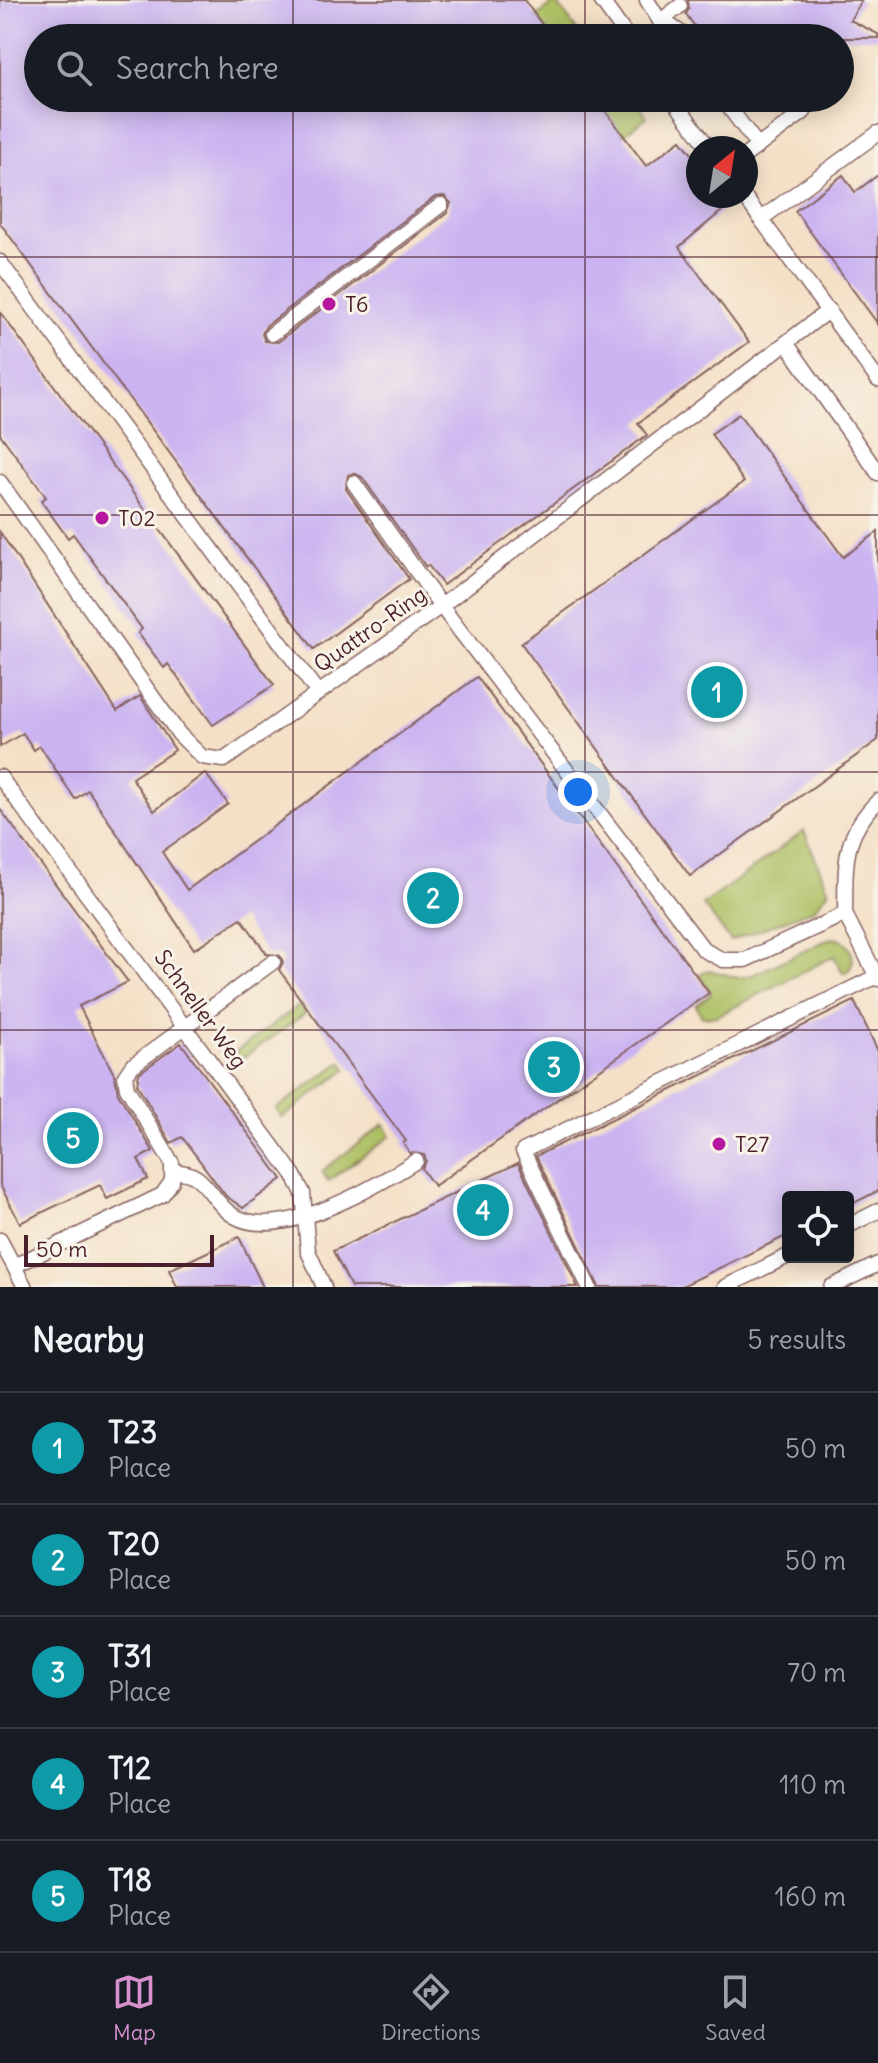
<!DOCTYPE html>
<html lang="en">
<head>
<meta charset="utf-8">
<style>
	:root { --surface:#171b24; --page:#20242c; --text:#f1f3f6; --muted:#9ea1a6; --line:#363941; --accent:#d690ce }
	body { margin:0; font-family:Delius,sans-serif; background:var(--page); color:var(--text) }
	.controls { position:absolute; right:24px; bottom:24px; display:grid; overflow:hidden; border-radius:8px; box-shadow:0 4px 20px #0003 }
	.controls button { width:72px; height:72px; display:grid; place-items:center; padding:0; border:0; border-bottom:2px solid var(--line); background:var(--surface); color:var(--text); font:40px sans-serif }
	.compass { position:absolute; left:686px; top:136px; width:72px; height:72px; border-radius:50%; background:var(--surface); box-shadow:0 4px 20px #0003; rotate:30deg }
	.scale { position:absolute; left:24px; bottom:20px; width:190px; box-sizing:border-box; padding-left:8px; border:4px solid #4a1f2b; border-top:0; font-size:22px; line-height:28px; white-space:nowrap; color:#4a1f2b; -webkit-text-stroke:6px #f7f3e8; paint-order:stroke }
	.you { position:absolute; left:578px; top:792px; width:28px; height:28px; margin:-20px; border:6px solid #fff; border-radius:50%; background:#1a73e8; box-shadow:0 0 0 12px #1a73e833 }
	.badge { display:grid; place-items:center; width:52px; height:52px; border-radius:50%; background:var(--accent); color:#fff; font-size:26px; font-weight:700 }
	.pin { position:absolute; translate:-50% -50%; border:4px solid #fff; box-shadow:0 2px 8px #0006 }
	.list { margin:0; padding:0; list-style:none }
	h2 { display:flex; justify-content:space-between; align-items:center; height:104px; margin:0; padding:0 32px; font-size:34px }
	h2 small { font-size:26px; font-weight:400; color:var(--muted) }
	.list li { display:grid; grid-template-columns:52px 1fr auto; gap:24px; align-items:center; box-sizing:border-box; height:112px; padding:0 32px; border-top:2px solid var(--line) }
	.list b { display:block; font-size:30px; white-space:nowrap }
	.list p { margin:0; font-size:26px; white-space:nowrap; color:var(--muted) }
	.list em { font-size:26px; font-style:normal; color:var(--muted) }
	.icon { flex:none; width:44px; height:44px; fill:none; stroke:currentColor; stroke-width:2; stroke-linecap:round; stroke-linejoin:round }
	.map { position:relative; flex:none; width:878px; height:1287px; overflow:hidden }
	.search { position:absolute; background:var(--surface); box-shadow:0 4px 20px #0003; left:24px; right:24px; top:24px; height:88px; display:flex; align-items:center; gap:20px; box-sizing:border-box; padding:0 28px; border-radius:44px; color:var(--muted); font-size:30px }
	.sheet { height:664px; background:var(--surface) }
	nav { display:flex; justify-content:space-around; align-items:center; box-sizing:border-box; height:112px; border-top:2px solid var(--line); background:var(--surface); font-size:22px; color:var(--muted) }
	nav a { display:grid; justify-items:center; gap:4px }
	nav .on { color:var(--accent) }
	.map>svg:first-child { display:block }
</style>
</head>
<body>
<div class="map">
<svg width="878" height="1287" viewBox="0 0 878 1287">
	<rect width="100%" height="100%" fill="#f7f3e8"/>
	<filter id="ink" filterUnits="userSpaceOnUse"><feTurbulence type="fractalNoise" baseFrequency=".0125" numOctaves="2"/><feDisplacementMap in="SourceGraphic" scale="16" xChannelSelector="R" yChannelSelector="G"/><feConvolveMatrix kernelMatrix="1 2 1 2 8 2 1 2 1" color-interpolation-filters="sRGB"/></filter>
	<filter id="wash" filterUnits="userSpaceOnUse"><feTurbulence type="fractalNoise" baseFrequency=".006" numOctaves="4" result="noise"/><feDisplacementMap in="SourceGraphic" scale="32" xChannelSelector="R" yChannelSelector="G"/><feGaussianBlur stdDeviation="1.8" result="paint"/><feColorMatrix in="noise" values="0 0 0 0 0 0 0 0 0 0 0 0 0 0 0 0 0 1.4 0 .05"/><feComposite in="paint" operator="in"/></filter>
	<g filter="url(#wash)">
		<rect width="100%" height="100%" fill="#f4e0c6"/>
		<g fill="#adc064" stroke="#7c7048" stroke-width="2">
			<path d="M 556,2 L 582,37 L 585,34 L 588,38 L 552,38 L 536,17 Z"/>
			<path d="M 596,98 L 633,98 L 647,117 L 623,135 Z"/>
			<path d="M 804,831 L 829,891 L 814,909 L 731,941 L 703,905 Z"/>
			<path d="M 831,938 C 848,938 858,956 849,970 L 843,973 L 834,956 L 717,1016 L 702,1017 L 696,1005 L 711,994 L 700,975 L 709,970 L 739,978 L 753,975 Z"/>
			<path d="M 300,1005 L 306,1013 L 240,1060 L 235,1052 Z"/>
			<path d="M 342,1062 L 347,1069 L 282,1118 L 276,1109 Z"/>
			<path d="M 384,1124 L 391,1136 L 328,1181 L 322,1171 Z"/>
		</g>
		<g id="blocks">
			<g fill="#cbb4f1" fill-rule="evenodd">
				<path d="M 0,0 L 524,0 L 552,38 L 38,38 L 38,98 L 596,98 L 646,166 L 681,140 L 698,162 L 698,196 L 734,196 L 735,200 L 679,247 L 749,342 L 638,423 L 647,435 L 443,585 L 428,565 L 426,567 L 362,477 L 354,473 L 348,475 L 346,489 L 409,579 L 314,649 L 0,223 ZM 444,196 L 451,203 L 447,213 L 278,342 L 265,341 L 262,334 L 266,326 L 435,197 Z"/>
				<path d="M 688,0 L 862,0 L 850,20 L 878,34 L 878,38 L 703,38 L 686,14 L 689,9 Z"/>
				<path d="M 843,175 L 855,192 L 878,175 L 878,324 L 795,211 Z"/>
				<path d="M 0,312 L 274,685 L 213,725 L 168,664 L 164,668 L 138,633 L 142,629 L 73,534 L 68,538 L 41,501 L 46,497 L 0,434 Z"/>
				<path d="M 739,414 L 843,557 L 878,532 L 878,740 L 690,876 L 521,643 L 744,482 L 711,434 Z"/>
				<path d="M 0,532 L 117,711 L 140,696 L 175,750 L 132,778 L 154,811 L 205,773 L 228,804 L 162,852 L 187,890 L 477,677 L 709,993 L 434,1186 L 422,1169 L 426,1161 L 424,1155 L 410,1153 L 403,1143 L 406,1141 L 279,970 L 283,962 L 280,956 L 267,954 L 241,918 L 194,949 L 88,790 L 75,799 L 40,746 L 34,750 L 23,733 L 0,747 Z"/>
				<path d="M 0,809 L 128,982 L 79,1006 L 115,1076 L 118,1093 L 153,1151 L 138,1159 L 148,1179 L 107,1199 L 100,1185 L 20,1223 L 0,1185 Z"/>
				<path d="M 854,1001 L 878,1051 L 878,1191 L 848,1206 L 848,1197 L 788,1197 L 788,1235 L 680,1287 L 599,1287 L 536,1156 Z"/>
				<path d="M 181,1043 L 282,1179 L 243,1208 L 226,1196 L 182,1137 L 171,1143 L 137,1084 L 139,1073 Z"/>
				<path d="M 518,1163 L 578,1287 L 351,1287 L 333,1251 Z"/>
				<path d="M 239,1237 L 263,1287 L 177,1287 L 169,1270 Z"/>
			</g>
		</g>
	</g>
	<g filter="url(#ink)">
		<use href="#blocks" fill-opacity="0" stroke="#866361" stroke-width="2"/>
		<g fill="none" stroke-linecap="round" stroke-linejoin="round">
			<g stroke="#866361" stroke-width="17">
				<g id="lane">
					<path d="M 601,0 L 628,38"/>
					<path d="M 647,0 L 670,38"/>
					<path d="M 662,20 L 684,35"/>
					<path d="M 662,20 L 680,6"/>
					<path d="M 672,98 L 709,148"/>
					<path d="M 722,98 L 758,146"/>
					<path d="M 746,155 L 804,112 L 794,98"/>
					<path d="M 744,196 L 878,380"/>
					<path d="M 761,219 L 878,133"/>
					<path d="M 0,262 L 318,693"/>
					<path d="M 272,334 L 441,205"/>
					<path d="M 787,344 L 878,473"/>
					<path d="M 0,482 L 179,734 L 202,757 L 224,760 L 441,606 L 829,310"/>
					<path d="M 354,483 L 441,606 L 704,950 L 723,960 L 745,960 L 845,914 L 878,979"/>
					<path d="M 0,777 L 293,1174 L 303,1193 L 308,1251 L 324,1287"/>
					<path d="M 845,914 C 846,866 841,837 878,801"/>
					<path d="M 174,1172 C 202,1170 207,1192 225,1209 C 268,1251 375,1187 416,1161"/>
					<path d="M 848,1226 L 878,1211"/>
					<path d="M 0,1240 L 25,1287"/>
					<path d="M 14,1266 L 162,1195 L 172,1181 L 172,1163 L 127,1088 L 125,1076 L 132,1066 L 273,962"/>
					<path d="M 589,1287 L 523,1151 L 877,976"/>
					<path d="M 725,1287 L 788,1256"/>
					<path d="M 831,1287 L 878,1264"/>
				</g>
			</g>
			<use href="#lane" stroke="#fff" stroke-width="14"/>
		</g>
	</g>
	<path fill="none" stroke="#4a1f2b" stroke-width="2" stroke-opacity="0.55" d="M 293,0 L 293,38M 585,0 L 585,38M 293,98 L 293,1287M 585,98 L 585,1287M 0,257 L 878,257M 0,515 L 878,515M 0,772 L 878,772M 0,1030 L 878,1030"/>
	<g fill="#b5179e" stroke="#f7f3e8" stroke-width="3">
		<circle cx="329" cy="304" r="8"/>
		<circle cx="102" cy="518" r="8"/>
		<circle cx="719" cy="1144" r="8"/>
	</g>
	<g text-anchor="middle" stroke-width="6" stroke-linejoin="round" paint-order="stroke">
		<g font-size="22" fill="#4a1f2b" stroke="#f7f3e8" text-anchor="start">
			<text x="345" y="312">T6</text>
			<text x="118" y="526">T02</text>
			<text x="735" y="1152">T27</text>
		</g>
		<g font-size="22" fill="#4a1f2b" stroke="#f7f3e8">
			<text transform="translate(370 629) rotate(-35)" y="8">Quattro-Ring</text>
			<text transform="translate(201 1009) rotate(54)" y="8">Schneller Weg</text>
		</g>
	</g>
</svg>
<div class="controls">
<button><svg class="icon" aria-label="locate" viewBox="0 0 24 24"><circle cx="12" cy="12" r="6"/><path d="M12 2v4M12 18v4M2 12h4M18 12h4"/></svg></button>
</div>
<svg class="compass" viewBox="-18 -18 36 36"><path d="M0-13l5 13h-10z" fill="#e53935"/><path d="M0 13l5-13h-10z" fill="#9ea1a6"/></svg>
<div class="scale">50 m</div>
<div class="you"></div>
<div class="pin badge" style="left:717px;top:692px;background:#0f9aa8">1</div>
<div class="pin badge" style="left:433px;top:898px;background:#0f9aa8">2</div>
<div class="pin badge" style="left:554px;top:1067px;background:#0f9aa8">3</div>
<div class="pin badge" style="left:483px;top:1210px;background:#0f9aa8">4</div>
<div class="pin badge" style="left:73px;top:1138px;background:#0f9aa8">5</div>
<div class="search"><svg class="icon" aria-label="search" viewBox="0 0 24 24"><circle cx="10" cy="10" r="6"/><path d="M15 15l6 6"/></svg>Search here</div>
</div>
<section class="sheet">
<h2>Nearby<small>5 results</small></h2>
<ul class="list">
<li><span class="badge" style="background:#0f9aa8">1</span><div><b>T23</b><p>Place</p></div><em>50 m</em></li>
<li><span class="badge" style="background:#0f9aa8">2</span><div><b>T20</b><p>Place</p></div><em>50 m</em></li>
<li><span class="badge" style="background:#0f9aa8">3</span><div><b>T31</b><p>Place</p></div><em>70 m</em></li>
<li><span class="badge" style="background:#0f9aa8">4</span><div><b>T12</b><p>Place</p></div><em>110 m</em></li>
<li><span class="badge" style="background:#0f9aa8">5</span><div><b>T18</b><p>Place</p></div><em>160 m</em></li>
</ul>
</section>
<nav>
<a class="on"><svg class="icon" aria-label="map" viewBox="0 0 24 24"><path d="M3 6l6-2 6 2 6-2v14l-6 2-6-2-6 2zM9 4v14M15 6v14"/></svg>Map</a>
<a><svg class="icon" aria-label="directions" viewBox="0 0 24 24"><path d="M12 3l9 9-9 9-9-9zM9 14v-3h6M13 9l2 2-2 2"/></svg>Directions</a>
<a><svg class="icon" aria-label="saved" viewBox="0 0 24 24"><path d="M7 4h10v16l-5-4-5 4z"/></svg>Saved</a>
</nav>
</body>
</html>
